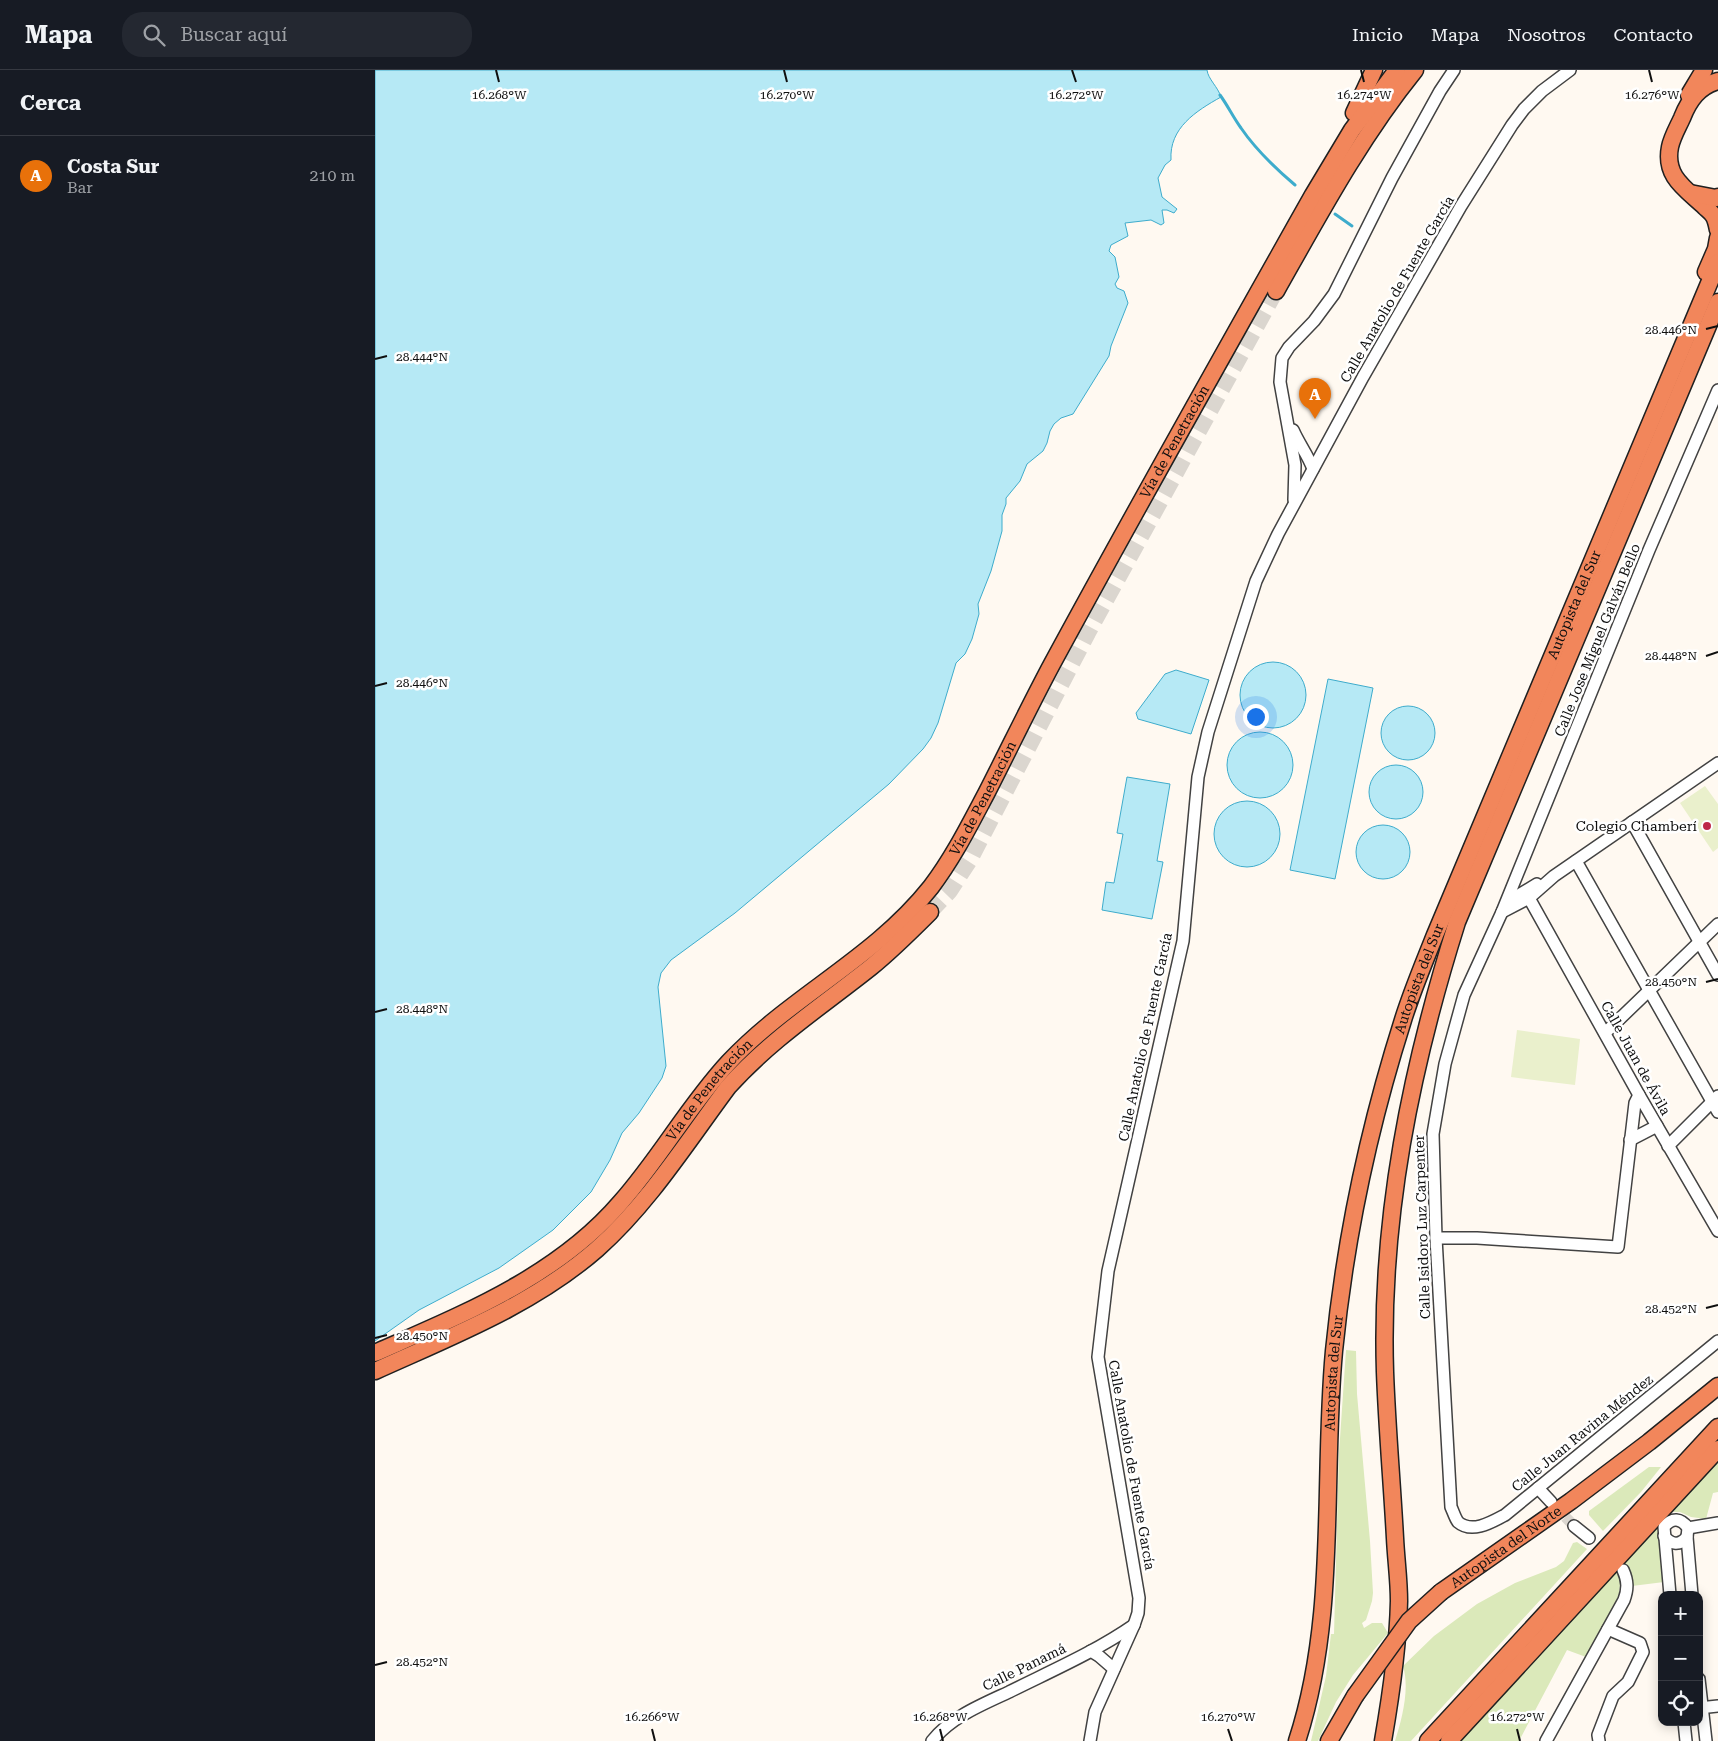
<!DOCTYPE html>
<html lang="es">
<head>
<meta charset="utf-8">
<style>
	:root { --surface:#171b24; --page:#242831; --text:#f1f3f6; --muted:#9ea1a6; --line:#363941; --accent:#da98a8 }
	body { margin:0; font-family:"Roboto Serif",serif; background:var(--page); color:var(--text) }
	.controls { position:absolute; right:15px; bottom:15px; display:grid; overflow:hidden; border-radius:10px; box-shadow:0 2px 12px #0003 }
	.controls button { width:45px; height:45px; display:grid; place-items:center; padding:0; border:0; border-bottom:1px solid var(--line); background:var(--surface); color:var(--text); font:25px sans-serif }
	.you { position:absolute; left:880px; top:646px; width:18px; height:18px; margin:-12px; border:4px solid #fff; border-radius:50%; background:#1a73e8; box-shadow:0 0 0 8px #1a73e833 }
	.badge { display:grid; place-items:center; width:32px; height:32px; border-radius:50%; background:var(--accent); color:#fff; font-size:16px; font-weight:700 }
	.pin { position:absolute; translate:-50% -41px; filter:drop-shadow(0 1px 2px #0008) }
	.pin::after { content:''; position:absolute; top:26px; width:18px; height:15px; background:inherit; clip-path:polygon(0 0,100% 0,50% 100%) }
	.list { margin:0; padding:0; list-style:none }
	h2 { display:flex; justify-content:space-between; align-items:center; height:65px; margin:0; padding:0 20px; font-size:21px }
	h2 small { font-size:16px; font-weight:400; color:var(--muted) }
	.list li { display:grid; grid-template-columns:32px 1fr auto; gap:15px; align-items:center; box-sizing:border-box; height:80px; padding:0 20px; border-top:1px solid var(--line) }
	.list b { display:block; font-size:19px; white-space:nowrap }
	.list p { margin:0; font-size:16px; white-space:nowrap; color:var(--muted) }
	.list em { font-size:16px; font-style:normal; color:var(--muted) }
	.icon { flex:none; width:28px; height:28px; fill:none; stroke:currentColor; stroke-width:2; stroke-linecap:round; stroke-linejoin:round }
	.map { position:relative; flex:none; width:1343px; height:1671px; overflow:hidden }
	header { display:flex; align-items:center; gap:30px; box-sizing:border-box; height:70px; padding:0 25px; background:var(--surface); border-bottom:1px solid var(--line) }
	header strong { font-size:24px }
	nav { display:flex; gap:28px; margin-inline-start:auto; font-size:18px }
	.search { width:350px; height:45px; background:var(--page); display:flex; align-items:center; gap:12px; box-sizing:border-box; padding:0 18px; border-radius:20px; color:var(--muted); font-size:19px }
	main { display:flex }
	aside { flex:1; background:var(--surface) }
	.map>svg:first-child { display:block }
</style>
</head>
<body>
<header>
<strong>Mapa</strong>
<div class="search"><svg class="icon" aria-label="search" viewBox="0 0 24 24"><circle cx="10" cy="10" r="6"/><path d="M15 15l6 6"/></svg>Buscar aquí</div>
<nav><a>Inicio</a><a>Mapa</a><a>Nosotros</a><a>Contacto</a></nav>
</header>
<main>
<aside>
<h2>Cerca<small></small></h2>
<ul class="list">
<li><span class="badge" style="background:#e8710a">A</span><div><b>Costa Sur</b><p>Bar</p></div><em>210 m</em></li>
</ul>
</aside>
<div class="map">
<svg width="1343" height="1671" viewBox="0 0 1343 1671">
	<rect width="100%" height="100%" fill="#fff9f1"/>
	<g fill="#dbe9ba">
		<path d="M 971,1280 L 981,1281 L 982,1324 L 995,1471 L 998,1523 L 997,1531 L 991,1550 L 987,1553 L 989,1558 L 997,1553 L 1007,1553 L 1013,1563 L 978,1605 L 961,1632 L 943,1671 L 936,1671 L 951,1606 L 956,1564 L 959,1564 L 964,1383 Z"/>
		<path d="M 1343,1389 L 1343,1422 L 1338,1423 L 1331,1449 L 1316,1447 L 1305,1442 L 1299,1442 L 1296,1439 Z"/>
		<path d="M 1274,1397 L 1286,1397 L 1266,1422 L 1228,1461 L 1214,1445 L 1214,1441 Z"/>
		<path d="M 1283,1455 L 1285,1456 L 1289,1512 L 1257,1516 L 1257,1508 L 1249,1493 Z"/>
		<path d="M 1202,1472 L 1212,1479 L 1036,1671 L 1020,1671 C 1027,1649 1035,1619 1028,1596 L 1059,1566 L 1102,1534 L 1140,1513 L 1181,1497 L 1189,1491 L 1198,1473 Z"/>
		<path d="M 1241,1502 C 1247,1510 1245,1518 1243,1527 L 1211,1587 L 1192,1580 L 1144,1671 L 1085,1671 Z"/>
	</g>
	<g fill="#eaf0cc">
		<path d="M 1330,716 L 1343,734 L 1343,778 L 1338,782 L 1305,733 Z"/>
		<path d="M 1142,960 L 1205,969 L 1200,1015 L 1136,1007 Z"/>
	</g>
	<g fill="#b6e9f5" stroke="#3eaccc">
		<path d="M 0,0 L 832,0 C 833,9 843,17 846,27 C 821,41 794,58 796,90 L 790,95 L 783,108 L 787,127 L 802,139 L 799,143 L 792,140 L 787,140 L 789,153 L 786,155 L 776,150 L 750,153 L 753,166 L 736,175 L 734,181 L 740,187 L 744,207 L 740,214 L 742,218 L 749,221 L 753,233 L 736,276 L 734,286 L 698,344 L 686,348 L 679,354 L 675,361 L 672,373 L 668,381 L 652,394 L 645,411 L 631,428 L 631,434 L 627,445 L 627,461 L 616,501 L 603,534 L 604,544 L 597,569 L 590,584 L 581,593 L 563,653 L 556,668 L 548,679 L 514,714 L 360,843 L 296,890 L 286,903 L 283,917 L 291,996 L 287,1008 L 264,1043 L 247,1063 L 235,1090 L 216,1122 L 178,1160 L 124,1198 L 44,1240 L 0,1271 Z"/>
		<circle cx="898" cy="625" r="33"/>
		<path d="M 801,600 L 834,610 L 816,664 L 763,649 L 761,643 L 790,604 Z"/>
		<path d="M 953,609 L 998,618 L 960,809 L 915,800 Z"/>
		<circle cx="1033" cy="663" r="27"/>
		<circle cx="885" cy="695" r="33"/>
		<circle cx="1021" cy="722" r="27"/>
		<path d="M 752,707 L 795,714 L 782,791 L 788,792 L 777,849 L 727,840 L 731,812 L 739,813 L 748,764 L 742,763 Z"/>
		<circle cx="872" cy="764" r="33"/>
		<circle cx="1008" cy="782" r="27"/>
	</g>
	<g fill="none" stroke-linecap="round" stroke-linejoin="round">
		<g stroke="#3eaccc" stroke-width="3">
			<path d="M 845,25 C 853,36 858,47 866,58 C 881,80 900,98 920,115"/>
			<path d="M 960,144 L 977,156"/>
		</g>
		<path stroke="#dbd6cf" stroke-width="11" stroke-dasharray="11 5.5" stroke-linecap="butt" d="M 1179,1435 L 1199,1456"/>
		<path stroke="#dbd6cf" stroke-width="16" stroke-dasharray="16 8" stroke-linecap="butt" d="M 555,842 L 575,821 L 595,790 L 713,563 L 901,221"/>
		<g stroke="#424242" stroke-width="14">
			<g id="minor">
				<path d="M 1343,320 L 1274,480 L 1127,842 L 1089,925 L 1070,994 L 1058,1064 L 1061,1168 L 1076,1437 C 1078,1441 1080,1448 1083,1452 C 1097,1464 1117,1452 1130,1445 L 1343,1271"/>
				<path d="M 918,360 C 924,374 933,385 938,399"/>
				<path d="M 919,430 L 920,395 L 905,312 L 907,288 L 914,277 L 939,251 L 959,224 L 1017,108 L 1065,21 L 1079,0"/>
				<path d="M 1257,752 L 1343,905"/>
				<path d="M 1201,791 L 1343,1042"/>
				<path d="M 1154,828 L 1264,1025 L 1343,1161"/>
				<path d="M 1132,832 L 1162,814"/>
				<path d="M 1127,842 L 1154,828 L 1179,806 L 1343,693"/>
				<path d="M 1230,963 L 1343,854"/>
				<path d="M 1255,1070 L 1282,1056"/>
				<path d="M 1293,1076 L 1343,1026"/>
				<path d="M 1061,1168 L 1102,1168 L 1243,1177 L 1260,1033 L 1264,1025"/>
				<path d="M 1163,1418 L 1176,1432"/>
				<path d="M 1199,1456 L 1214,1468"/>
				<path d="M 1313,1458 L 1343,1453"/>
				<path d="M 1289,1466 C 1296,1475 1305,1476 1312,1467"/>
				<path d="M 1295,1525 L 1289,1457 C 1297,1447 1306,1448 1313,1458 L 1312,1467 L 1317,1525"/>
				<path d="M 716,1581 L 724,1586 L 739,1599"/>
				<path d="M 1324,1609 L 1331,1671"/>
				<path d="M 1324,1638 L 1343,1636"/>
				<path d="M 1309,1652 L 1311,1671"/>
				<path d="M 557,1671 C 576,1647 606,1635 634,1622 C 676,1601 720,1582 759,1555"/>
				<path d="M 715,1671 L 720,1642 L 759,1555 L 763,1543 L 764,1528 L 723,1287 L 733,1201 L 808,871 L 823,707 L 833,662 L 881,511 L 903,464 L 988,307 L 1086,136 L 1137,55 L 1149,39 L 1167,21 L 1195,0"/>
				<path d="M 1171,1671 L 1249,1530 C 1253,1519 1253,1511 1248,1500"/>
				<path d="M 1224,1671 L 1223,1665 L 1238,1626 L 1253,1612 L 1268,1582 L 1265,1573 L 1233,1559"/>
			</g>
		</g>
		<g stroke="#202020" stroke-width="19">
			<g id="highway">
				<path d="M 1343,11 C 1324,16 1314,30 1307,48 C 1303,57 1297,67 1295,77 C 1289,107 1311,119 1330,137 C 1332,139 1336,142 1338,145 C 1341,149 1342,155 1343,160"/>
				<path d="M 1314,25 L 1329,0"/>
				<path d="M 979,43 L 999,0"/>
				<path d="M 1315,123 L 1341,128 L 1343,127"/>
				<path d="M 1331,202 L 1341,179 L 1343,168"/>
				<path d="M 901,221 C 944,145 985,68 1040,0"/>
				<path id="s1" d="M 0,1283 C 88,1244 182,1207 246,1132 C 285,1088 314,1035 354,992 C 416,926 499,889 556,817 C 578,788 594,756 611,724 C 633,681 654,637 677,594 C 762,437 850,281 938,125 L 977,60 L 1022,0"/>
				<path d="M 0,1301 C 77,1266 158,1235 222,1179 C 273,1134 312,1072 353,1017 C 395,970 447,936 496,897 C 517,880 536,861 555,842"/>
				<path id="s2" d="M 1066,1522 L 1196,1431 L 1274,1372 L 1343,1316"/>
				<path id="s3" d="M 922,1671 C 963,1546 947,1411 959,1281 C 970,1170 994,1057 1028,950 C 1037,921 1049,893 1060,865 L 1343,192"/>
				<path d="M 954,1671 L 980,1626"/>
				<path d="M 1008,1671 C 1016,1625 1023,1578 1024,1531 C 1024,1510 1021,1489 1020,1468 C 1017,1413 1012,1357 1010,1302 C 1005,1148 1036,998 1082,852 L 1343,232"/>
				<path d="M 1053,1671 L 1343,1357"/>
				<path d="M 1074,1671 L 1343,1379"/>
			</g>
		</g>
		<use href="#minor" stroke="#fff" stroke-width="11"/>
		<use href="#highway" stroke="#f2865b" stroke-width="16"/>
		<g stroke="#202020" stroke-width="19" stroke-linecap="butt">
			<path id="highway-bridge" d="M 980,1626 L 1034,1551 L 1066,1522"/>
		</g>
		<use href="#highway-bridge" stroke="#f2865b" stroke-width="16"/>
	</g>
	<path fill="none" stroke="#0f0f0f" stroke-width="2" d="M 121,0 L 124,12M 409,0 L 412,12M 697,0 L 701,12M 986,0 L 989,12M 1274,0 L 1277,12M 1331,259 L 1343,256M 0,289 L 12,286M 1331,586 L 1343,582M 0,616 L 12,613M 1331,912 L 1343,909M 0,942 L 12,939M 1331,1238 L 1343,1235M 0,1268 L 12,1265M 0,1595 L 12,1592M 277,1659 L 280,1671M 565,1659 L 568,1671M 853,1659 L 857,1671M 1142,1659 L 1145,1671"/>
	<circle fill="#be2849" stroke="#fff" stroke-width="2" cx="1332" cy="756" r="5"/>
	<g text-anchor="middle" stroke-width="5" stroke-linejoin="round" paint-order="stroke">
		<g font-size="14" fill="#0f0f0f" stroke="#fff">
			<text transform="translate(1022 219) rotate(-60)" y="5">Calle Anatolio de Fuente García</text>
			<text dy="5" stroke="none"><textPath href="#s1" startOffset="1244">Vía de Penetración</textPath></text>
			<text dy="5" stroke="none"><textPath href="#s3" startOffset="1181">Autopista del Sur</textPath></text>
			<text transform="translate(1222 570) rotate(-68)" y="5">Calle Jose Miguel Galván Bello</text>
			<text dy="5" stroke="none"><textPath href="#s1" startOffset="839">Vía de Penetración</textPath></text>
			<text dy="5" stroke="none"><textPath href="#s3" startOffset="776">Autopista del Sur</textPath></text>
			<text transform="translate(770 967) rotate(-78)" y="5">Calle Anatolio de Fuente García</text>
			<text transform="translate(1261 988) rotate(61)" y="5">Calle Juan de Ávila</text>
			<text dy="5" stroke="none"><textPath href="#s1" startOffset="434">Vía de Penetración</textPath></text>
			<text transform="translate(1047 1157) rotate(-92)" y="5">Calle Isidoro Luz Carpenter</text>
			<text dy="5" stroke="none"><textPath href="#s3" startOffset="371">Autopista del Sur</textPath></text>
			<text transform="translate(1207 1363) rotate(-39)" y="5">Calle Juan Ravina Méndez</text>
			<text transform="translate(757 1395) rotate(80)" y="5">Calle Anatolio de Fuente García</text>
			<text dy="5" stroke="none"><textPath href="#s2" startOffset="79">Autopista del Norte</textPath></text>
			<text transform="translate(649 1597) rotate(-26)" y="5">Calle Panamá</text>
		</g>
		<g font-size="14" fill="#0f0f0f" stroke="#fff" text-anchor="end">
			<text x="1322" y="761">Colegio Chamberí</text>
		</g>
	</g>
	<g font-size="12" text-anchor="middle" fill="#0f0f0f" stroke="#fff" stroke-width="5" stroke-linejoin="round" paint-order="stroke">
		<text x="124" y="29">16.268°W</text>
		<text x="412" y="29">16.270°W</text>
		<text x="701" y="29">16.272°W</text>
		<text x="989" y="29">16.274°W</text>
		<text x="1277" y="29">16.276°W</text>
		<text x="1296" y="264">28.446°N</text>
		<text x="47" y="291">28.444°N</text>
		<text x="1296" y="590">28.448°N</text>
		<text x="47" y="617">28.446°N</text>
		<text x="1296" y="916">28.450°N</text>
		<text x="47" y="943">28.448°N</text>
		<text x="1296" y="1243">28.452°N</text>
		<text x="47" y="1270">28.450°N</text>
		<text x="47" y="1596">28.452°N</text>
		<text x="277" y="1651">16.266°W</text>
		<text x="565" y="1651">16.268°W</text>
		<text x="853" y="1651">16.270°W</text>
		<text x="1142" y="1651">16.272°W</text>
	</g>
</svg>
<div class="controls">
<button>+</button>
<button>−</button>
<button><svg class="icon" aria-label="locate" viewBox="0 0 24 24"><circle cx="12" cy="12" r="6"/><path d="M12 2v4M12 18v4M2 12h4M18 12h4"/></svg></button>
</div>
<div class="you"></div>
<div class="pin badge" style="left:940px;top:349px;background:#e8710a">A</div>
</div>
</main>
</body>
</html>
